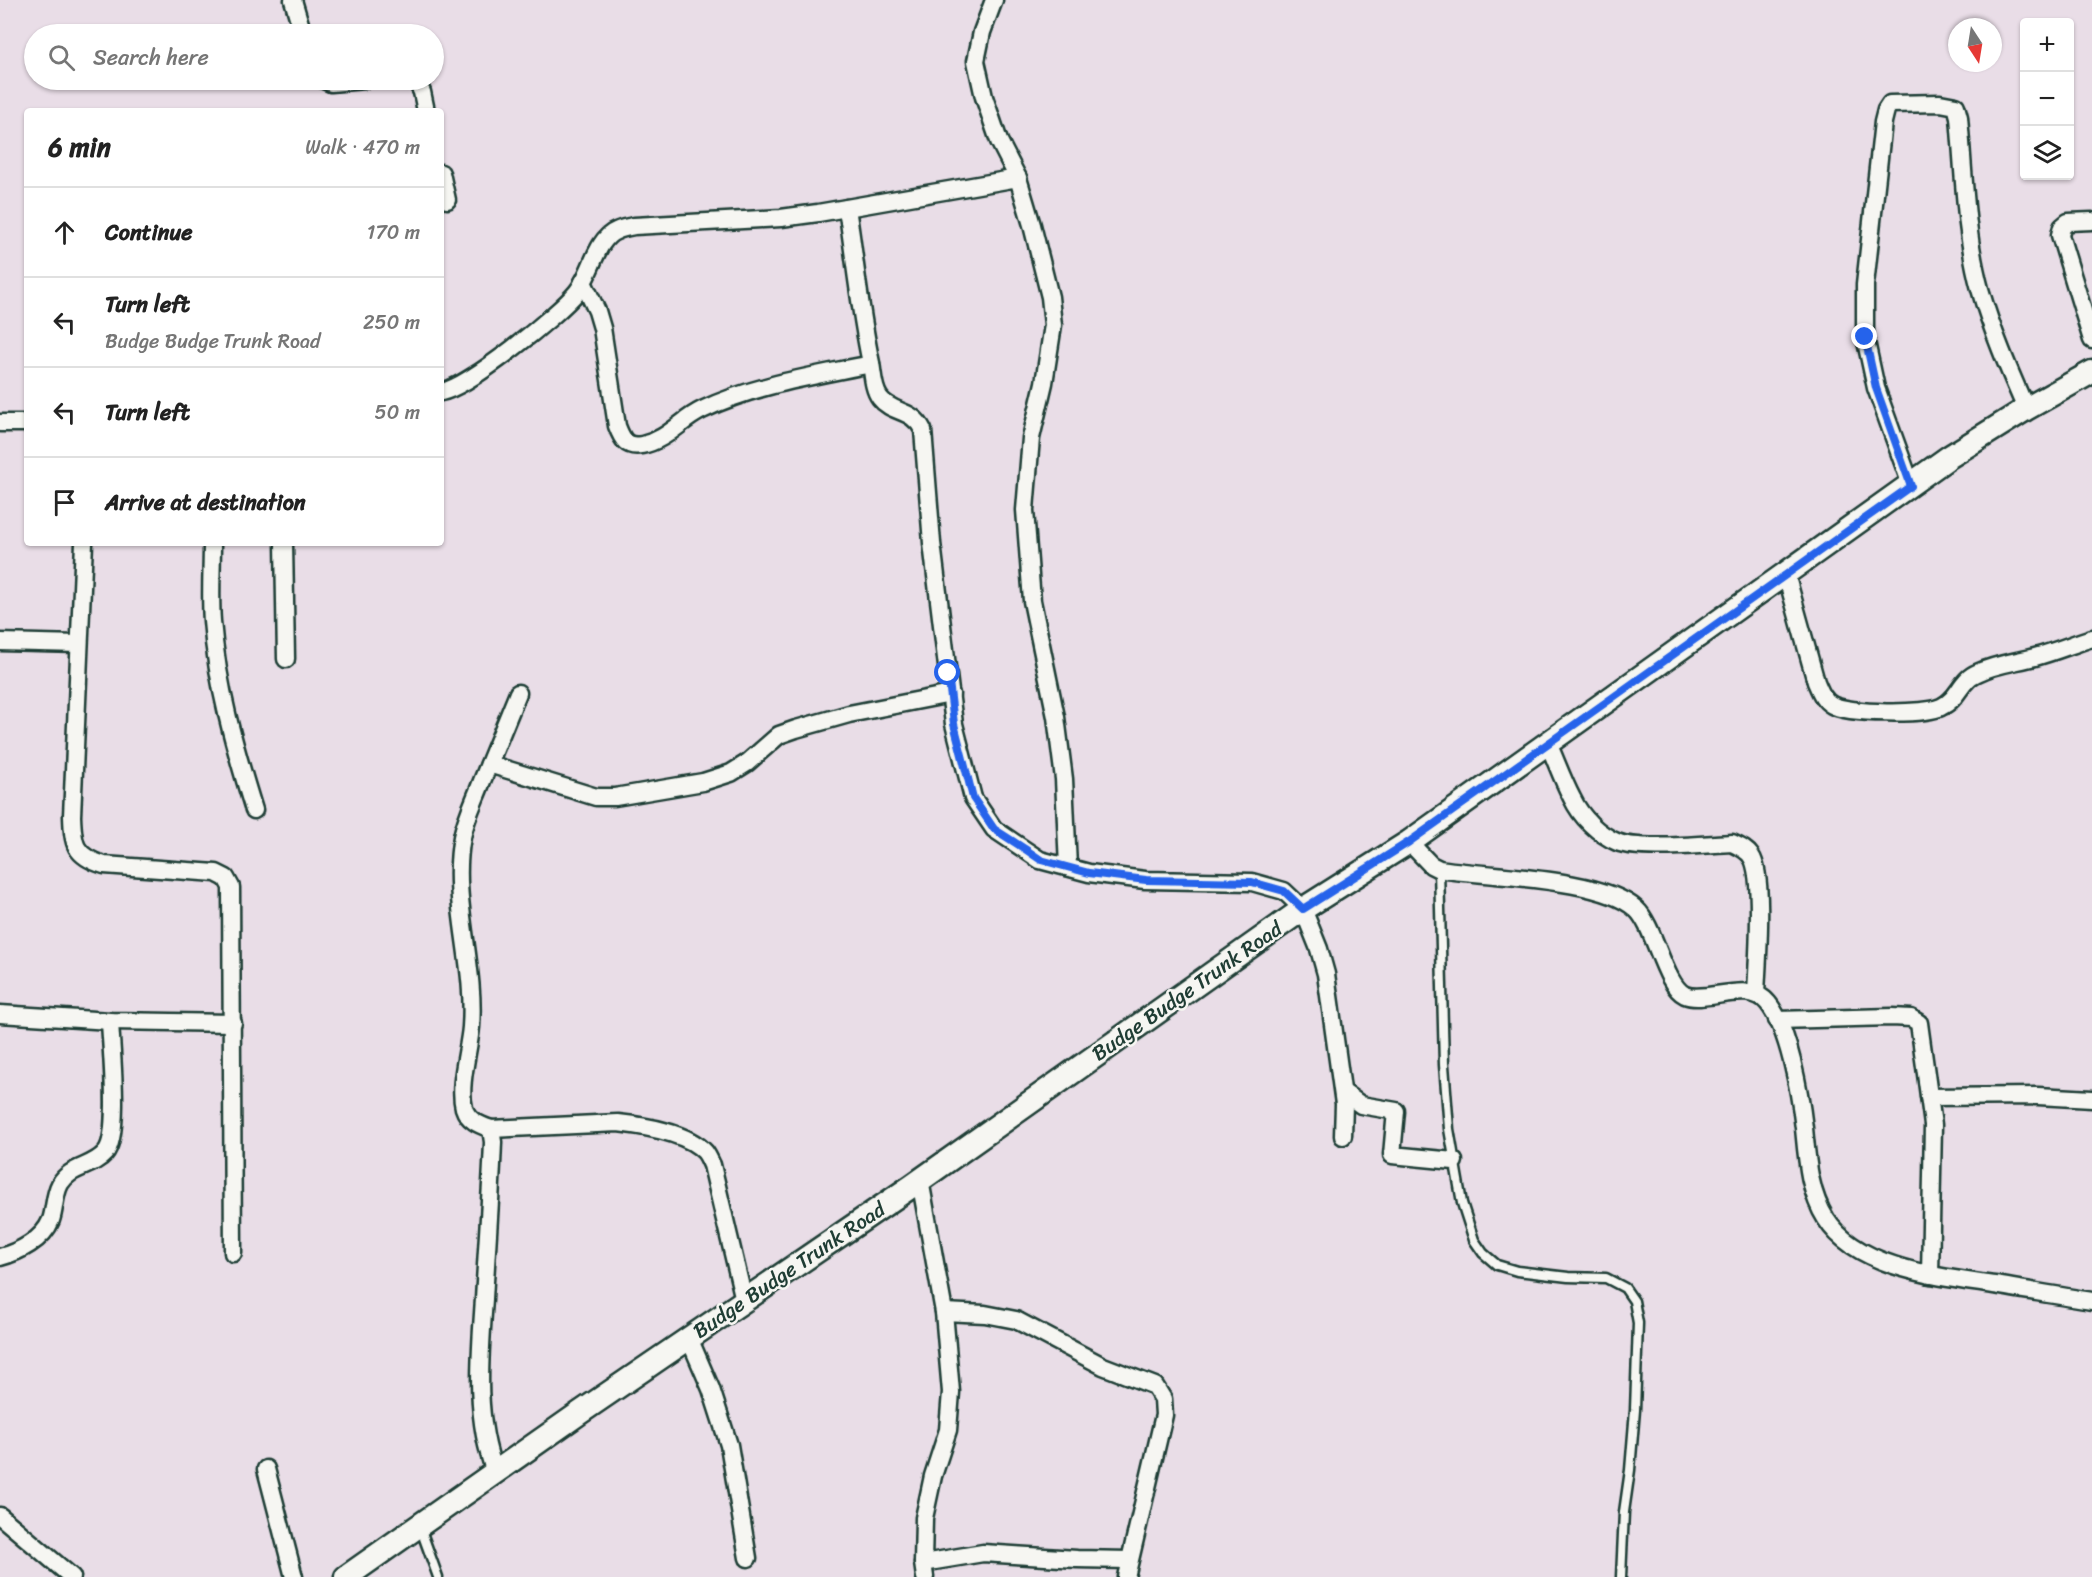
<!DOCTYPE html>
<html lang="en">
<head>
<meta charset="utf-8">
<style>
	:root { --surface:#fff; --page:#f2f2f2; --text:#222; --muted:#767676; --line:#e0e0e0 }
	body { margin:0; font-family:Sriracha,sans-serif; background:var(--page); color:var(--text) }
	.controls { position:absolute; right:18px; top:18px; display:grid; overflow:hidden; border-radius:6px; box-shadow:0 2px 4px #0004 }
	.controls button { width:54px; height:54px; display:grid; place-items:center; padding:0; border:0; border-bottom:2px solid var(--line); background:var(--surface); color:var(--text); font:30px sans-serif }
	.compass { position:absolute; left:1948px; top:18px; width:54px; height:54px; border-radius:50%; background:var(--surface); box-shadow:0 2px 4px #0004; rotate:168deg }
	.stop { position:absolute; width:18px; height:18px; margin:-14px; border:4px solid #2563eb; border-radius:50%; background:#fff }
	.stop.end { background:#2563eb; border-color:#fff; box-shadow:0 2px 6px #0008 }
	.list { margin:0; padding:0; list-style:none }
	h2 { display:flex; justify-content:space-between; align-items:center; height:78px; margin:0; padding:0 24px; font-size:26px }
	h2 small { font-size:20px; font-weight:400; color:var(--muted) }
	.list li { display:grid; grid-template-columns:39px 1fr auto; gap:18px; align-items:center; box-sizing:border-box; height:90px; padding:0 24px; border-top:2px solid var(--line) }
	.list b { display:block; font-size:22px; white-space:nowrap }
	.list p { margin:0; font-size:20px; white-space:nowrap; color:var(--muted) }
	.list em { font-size:20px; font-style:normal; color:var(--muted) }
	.icon { flex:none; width:33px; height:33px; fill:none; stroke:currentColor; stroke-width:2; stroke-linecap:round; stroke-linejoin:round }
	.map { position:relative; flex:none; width:2092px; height:1577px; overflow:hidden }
	.search { position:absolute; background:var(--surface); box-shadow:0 2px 4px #0004; left:24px; top:24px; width:420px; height:66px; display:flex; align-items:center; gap:15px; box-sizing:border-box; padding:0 21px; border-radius:33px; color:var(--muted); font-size:22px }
	.panel { position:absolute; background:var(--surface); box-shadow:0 2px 4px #0004; left:24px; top:108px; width:420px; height:438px; border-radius:6px }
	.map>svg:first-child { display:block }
</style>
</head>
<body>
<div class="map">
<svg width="2092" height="1577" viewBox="0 0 2092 1577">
	<rect width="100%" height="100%" fill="#e9dde7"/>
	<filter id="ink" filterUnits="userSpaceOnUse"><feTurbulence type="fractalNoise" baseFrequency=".0167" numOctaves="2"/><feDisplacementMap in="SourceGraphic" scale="12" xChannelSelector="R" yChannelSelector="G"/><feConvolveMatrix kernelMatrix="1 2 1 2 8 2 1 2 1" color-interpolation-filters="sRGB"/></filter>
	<g filter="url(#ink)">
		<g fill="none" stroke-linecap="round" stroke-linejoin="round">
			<g stroke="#1f3d34" stroke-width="13">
				<g id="service">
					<path d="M 1439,869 L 1444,1065 L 1449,1129 L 1462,1203 L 1474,1240 L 1483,1253 L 1497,1265 L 1517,1271 L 1568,1277 L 1606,1278 L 1625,1288 L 1634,1301 L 1638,1323 L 1635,1410 L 1630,1470 L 1624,1512 L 1621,1577"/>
					<path d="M 420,1527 L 438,1577"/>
				</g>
			</g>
			<g stroke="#1f3d34" stroke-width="21">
				<g id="minor">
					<path d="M 293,0 L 303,34"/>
					<path d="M 994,0 L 982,32 L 976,61 L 984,97 L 999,141 L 1018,178 L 1032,225 L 1050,297 L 1053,325 L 1044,383 L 1031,438 L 1025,510 L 1032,601 L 1056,717 L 1064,779 L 1068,867"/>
					<path d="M 324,80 L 331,83 L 364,80"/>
					<path d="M 416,80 L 422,92 L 426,111"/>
					<path d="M 441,173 L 447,200"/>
					<path d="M 847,208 C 855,260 860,312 871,363 C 873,374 873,389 880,398 C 892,414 912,408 923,430 L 932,543 L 954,724 L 973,798 L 994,829 L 1040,860 L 1089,873 L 1145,880 L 1252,882 L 1284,891 L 1303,909 L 1319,949 L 1326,974 L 1344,1104 L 1343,1136"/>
					<path d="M 2092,221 L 2068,222 L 2062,227 L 2060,235 L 2092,340"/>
					<path d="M 583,282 L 597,311 L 602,328 L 617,426 C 622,439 626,448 642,445 C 667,440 681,420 702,410 C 754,385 814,376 871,364"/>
					<path d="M 441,392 C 469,387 558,315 577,292 C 591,275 596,239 616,231 C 622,228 628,227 634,226 L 781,218 L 818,213 L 1018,178"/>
					<path d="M 0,423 L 27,423"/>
					<path d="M 1911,485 L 1876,388 L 1865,337 L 1865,285 L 1883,122 L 1886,110 L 1890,104 L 1940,103 L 1956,106 L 1959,117 C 1964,174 1965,234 1980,289 C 1992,331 2009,370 2026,409"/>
					<path d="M 84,543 L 72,816 C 73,844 74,856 104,865 L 216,873 L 226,878 L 231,887 L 233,1253"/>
					<path d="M 212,543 C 212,569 210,596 212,621 C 217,686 235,749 254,810"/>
					<path d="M 284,543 L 286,659"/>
					<path d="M 1786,574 L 1816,682 C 1820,691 1823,700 1832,705 C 1848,714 1925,715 1941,707 C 1959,699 1960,680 1977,673 C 1995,664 2016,662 2035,657 C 2054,652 2073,644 2092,638"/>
					<path d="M 0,642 L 79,644"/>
					<path d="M 1548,743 C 1556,761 1563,781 1572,798 C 1581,817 1598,834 1617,842 C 1639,851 1706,844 1732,843 C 1740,847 1746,849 1751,856 C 1765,875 1757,967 1756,994"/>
					<path d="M 489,764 L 596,797 L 615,797 L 703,782 L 731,773 L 747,763 L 779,735 L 796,729 L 849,714 L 951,694"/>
					<path d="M 1409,842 L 1431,865 L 1439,869 C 1488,877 1601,877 1636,909 C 1655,926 1664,985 1685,995 C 1706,1004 1749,979 1768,1003 C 1789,1029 1800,1094 1804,1128 C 1807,1159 1809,1192 1826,1219 C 1857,1269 1942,1277 1994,1285 C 2026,1290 2059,1296 2092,1301"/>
					<path d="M 0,1014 L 110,1021 L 233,1023"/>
					<path d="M 1777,1020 L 1892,1017 L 1911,1018 L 1919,1023 L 1933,1125 L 1930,1275"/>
					<path d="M 1343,1092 L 1361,1105 L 1396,1111 L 1392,1155 L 1454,1161"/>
					<path d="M 1929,1097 L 2038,1096 L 2092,1099"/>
					<path d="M 491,1129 L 618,1123 C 644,1126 687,1132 705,1152 C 708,1156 710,1161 712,1165 L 744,1300"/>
					<path d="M 920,1180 L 944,1312 L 951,1392 L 948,1430 L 933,1476 L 924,1518 L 923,1563 L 925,1577"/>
					<path d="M 0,1257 C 19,1252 43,1240 51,1220 C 55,1209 54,1195 60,1184 C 70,1166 92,1168 105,1153 C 121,1136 111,1048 110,1021"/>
					<path d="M 944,1312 L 985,1314 L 1016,1320 L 1103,1366 L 1155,1386 L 1163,1399 L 1164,1415 L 1126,1577"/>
					<path d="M 689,1338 L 711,1389 L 729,1445 L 748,1558"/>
					<path d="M 266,1469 L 294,1577"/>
					<path d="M 495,1472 C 474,1416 480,1357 484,1299 C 487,1246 491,1194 493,1142 L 491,1129 C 480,1125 468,1121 464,1108 C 458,1085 469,1051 471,1027 C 476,963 450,899 462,837 C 466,817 475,800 482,781 C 494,752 506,722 518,693"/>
					<path d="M 0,1516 L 72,1577"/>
					<path d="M 923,1563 L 983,1553 L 1077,1559 L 1129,1560"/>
				</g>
			</g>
			<g stroke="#1f3d34" stroke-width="27">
				<path id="secondary" d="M 346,1577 L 581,1412 L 912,1186 L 1303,909 L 1409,842 L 1949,457 L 2026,409 L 2092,372"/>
			</g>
			<use href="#service" stroke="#f6f6f2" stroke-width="8"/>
			<use href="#minor" stroke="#f6f6f2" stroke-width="16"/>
			<use href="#secondary" stroke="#f6f6f2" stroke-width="22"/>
		</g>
	</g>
	<g fill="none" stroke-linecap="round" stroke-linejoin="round" filter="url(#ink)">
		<path stroke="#2563eb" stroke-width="8" d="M 948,673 L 954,724 L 973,798 L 994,829 L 1025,849 L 1041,860 L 1089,873 L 1146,880 L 1252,882 L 1284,891 L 1303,909 L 1409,842 L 1911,486 L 1876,388 L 1865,337"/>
	</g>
	<g text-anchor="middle" stroke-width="5" stroke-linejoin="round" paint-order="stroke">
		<g font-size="21" fill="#1f3d34" stroke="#f6f6f2">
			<text transform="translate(1187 991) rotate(-35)" y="7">Budge Budge Trunk Road</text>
			<text transform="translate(789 1270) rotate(-34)" y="7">Budge Budge Trunk Road</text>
		</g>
	</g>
</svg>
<div class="controls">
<button>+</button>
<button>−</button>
<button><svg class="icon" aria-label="layers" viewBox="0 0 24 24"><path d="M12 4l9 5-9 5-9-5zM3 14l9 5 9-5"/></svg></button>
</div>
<svg class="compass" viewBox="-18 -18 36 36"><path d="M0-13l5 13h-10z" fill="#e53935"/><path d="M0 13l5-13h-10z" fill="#767676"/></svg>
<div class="stop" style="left:948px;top:673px"></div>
<div class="stop end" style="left:1865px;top:337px"></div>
<div class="search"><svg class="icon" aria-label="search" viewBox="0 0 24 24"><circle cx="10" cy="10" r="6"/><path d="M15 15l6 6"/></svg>Search here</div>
<section class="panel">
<h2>6 min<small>Walk · 470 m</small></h2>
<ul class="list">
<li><svg class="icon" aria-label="ahead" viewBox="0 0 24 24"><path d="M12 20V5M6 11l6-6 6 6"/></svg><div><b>Continue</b></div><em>170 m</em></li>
<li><svg class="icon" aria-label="left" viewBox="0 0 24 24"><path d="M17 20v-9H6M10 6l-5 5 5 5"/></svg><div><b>Turn left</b><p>Budge Budge Trunk Road</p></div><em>250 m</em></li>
<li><svg class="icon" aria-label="left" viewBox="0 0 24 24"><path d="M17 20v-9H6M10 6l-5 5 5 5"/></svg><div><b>Turn left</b></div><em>50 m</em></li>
<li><svg class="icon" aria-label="arrive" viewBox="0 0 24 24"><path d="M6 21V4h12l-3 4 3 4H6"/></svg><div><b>Arrive at destination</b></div></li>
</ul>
</section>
</div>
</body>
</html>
